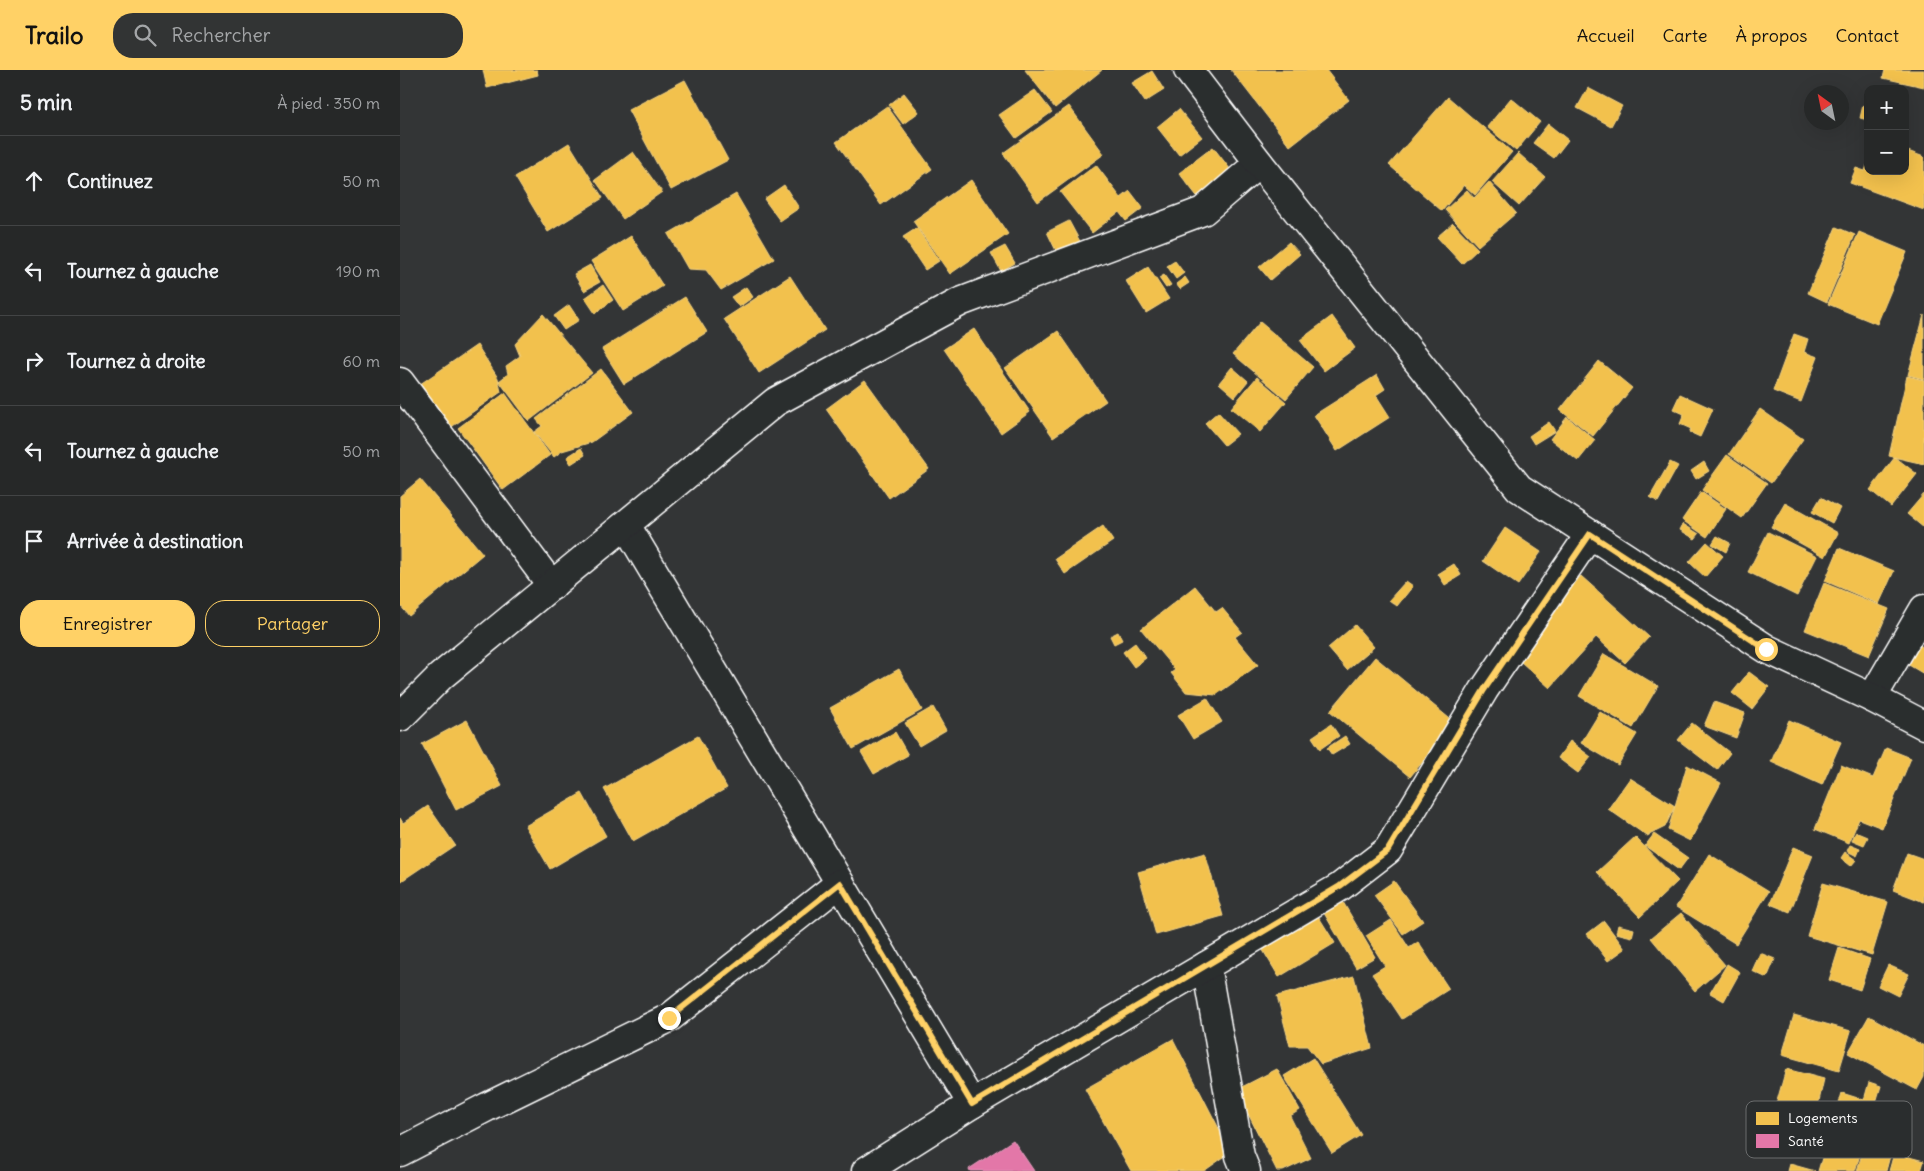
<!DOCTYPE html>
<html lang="fr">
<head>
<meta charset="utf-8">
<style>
	:root { --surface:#262828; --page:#323434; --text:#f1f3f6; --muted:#a4a6a8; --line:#424445; --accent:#ffd166 }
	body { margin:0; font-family:Delius,sans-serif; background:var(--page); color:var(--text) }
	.controls { position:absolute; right:15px; top:15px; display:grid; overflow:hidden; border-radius:10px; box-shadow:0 5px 20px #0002 }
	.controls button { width:45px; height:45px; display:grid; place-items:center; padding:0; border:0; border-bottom:1px solid var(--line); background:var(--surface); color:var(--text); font:25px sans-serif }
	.compass { position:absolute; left:1404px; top:15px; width:45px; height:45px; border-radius:50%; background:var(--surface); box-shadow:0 5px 20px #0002; rotate:327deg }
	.stop { position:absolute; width:15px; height:15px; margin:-11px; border:4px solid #ffd166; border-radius:50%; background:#fff }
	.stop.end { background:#ffd166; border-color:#fff; box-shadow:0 1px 5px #0008 }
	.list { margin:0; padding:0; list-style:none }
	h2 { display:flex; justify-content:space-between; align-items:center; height:65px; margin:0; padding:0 20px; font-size:21px }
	h2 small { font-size:16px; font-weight:400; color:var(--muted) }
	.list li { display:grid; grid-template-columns:32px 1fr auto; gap:15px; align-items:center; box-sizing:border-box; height:90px; padding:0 20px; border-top:1px solid var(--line) }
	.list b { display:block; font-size:19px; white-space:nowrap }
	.list em { font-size:16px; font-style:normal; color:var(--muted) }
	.actions { display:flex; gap:10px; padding:15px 20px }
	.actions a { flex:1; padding:11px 0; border:1px solid var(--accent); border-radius:20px; text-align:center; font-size:18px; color:var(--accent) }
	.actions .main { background:var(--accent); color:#111 }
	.icon { flex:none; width:28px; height:28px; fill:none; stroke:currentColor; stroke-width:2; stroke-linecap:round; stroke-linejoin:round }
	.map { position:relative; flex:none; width:1524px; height:1101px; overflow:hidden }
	header { display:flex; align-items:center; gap:30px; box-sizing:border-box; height:70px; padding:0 25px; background:var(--accent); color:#111 }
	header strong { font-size:24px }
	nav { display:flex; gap:28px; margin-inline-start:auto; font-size:18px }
	.search { width:350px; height:45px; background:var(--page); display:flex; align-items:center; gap:12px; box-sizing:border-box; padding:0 18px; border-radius:20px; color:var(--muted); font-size:19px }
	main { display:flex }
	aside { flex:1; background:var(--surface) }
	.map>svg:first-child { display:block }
</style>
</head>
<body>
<header>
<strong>Trailo</strong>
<div class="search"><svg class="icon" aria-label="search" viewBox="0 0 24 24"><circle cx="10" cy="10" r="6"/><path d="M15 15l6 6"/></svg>Rechercher</div>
<nav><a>Accueil</a><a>Carte</a><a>À propos</a><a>Contact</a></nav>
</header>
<main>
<aside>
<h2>5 min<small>À pied · 350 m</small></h2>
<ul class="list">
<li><svg class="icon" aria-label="ahead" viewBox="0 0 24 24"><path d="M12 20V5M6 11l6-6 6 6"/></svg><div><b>Continuez</b></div><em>50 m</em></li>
<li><svg class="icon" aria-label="left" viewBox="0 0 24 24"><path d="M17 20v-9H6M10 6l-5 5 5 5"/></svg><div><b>Tournez à gauche</b></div><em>190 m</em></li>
<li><svg class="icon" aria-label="right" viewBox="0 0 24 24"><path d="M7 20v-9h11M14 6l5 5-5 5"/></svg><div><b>Tournez à droite</b></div><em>60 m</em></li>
<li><svg class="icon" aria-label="left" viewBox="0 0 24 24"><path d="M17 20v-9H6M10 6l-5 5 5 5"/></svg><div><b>Tournez à gauche</b></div><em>50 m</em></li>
<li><svg class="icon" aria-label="arrive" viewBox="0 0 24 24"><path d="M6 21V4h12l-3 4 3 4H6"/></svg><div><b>Arrivée à destination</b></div></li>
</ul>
<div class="actions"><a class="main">Enregistrer</a><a>Partager</a></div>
</aside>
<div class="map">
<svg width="1524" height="1101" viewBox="0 0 1524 1101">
	<rect width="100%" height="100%" fill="#333536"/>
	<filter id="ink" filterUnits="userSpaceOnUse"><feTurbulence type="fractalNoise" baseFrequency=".02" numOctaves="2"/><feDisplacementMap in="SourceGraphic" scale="10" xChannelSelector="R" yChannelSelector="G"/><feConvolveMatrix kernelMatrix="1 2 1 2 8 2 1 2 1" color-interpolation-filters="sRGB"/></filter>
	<g filter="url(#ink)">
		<g fill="#f2c14e" stroke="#f6d483">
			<path d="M 83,0 L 137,0 L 138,5 L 87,18 Z"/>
			<path d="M 625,0 L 702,0 L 655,38 Z"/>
			<path d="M 831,0 L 926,0 L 949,30 L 890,76 Z"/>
			<path d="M 1485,0 L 1524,0 L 1524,17 L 1483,8 Z"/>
			<path d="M 752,1 L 764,20 L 745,32 L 732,13 Z"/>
			<path d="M 285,10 L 328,90 L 271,120 L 228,40 Z"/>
			<path d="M 1188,18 L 1222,36 L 1211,56 L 1177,38 Z"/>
			<path d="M 635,20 L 652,42 L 616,68 L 599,45 Z"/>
			<path d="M 504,23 L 519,42 L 503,54 L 489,35 Z"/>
			<path d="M 1048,27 L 1112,82 L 1075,125 L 1064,115 L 1042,141 L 989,95 Z"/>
			<path d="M 1111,28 L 1140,52 L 1116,81 L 1087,57 Z"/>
			<path d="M 1463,35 L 1468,36 L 1468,50 L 1460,48 Z"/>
			<path d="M 487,36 L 532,99 L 481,135 L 436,72 Z"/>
			<path d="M 669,36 L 704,84 L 638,132 L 603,83 Z"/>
			<path d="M 779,39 L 802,67 L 779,85 L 757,57 Z"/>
			<path d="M 1148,54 L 1168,70 L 1154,88 L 1133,73 Z"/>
			<path d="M 169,73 L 203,128 L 148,162 L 115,107 Z"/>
			<path d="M 813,77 L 834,104 L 800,130 L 779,103 Z"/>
			<path d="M 1505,80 L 1524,87 L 1524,140 L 1450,113 L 1456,98 L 1465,101 L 1468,93 L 1468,101 L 1505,101 Z"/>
			<path d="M 233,82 L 262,122 L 223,149 L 195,110 Z"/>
			<path d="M 1118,83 L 1145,107 L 1119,136 L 1092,112 Z"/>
			<path d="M 696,95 L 721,128 L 730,121 L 743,138 L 726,151 L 719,142 L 692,163 L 660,122 Z"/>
			<path d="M 571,110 L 608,164 L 550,204 L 513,151 Z"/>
			<path d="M 1089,112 L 1116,143 L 1078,176 L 1045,140 L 1067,120 L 1074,128 Z"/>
			<path d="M 384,115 L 399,138 L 380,151 L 364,129 Z"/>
			<path d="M 336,124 L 374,189 L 321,220 L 306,200 L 288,199 L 268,164 Z"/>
			<path d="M 669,151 L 683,177 L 660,189 L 647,162 Z"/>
			<path d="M 1053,153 L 1078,179 L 1062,194 L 1037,167 Z"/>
			<path d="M 1436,157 L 1455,165 L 1427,232 L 1408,223 Z"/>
			<path d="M 517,158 L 539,191 L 525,200 L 503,167 Z"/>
			<path d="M 1459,162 L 1507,182 L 1477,254 L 1428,234 Z"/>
			<path d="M 231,166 L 263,216 L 223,241 L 191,191 Z"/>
			<path d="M 889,172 L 900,184 L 870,210 L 859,197 Z"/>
			<path d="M 605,176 L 615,193 L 601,201 L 591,183 Z"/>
			<path d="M 775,191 L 784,203 L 776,209 L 767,196 Z"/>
			<path d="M 190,195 L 200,212 L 184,221 L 174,204 Z"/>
			<path d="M 748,197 L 769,229 L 746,243 L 726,211 Z"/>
			<path d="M 764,205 L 771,215 L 766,218 L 759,208 Z"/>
			<path d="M 390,206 L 425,260 L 359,303 L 324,249 Z"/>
			<path d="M 785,207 L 789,213 L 780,219 L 776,214 Z"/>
			<path d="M 203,215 L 213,230 L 195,243 L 185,228 Z"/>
			<path d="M 346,217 L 353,227 L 339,237 L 331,227 Z"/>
			<path d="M 285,227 L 307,262 L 224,314 L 202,279 Z"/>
			<path d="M 169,235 L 179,250 L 164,260 L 154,246 Z"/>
			<path d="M 143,244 L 192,303 L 129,351 L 99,311 L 108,304 L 106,296 L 120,286 L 115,274 Z"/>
			<path d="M 1524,245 L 1524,309 L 1508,305 Z"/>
			<path d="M 932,246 L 955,278 L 924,301 L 900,270 Z"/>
			<path d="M 860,252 L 913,297 L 886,329 L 833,284 Z"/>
			<path d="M 574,259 L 630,342 L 601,363 L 544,279 Z"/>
			<path d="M 658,261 L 706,331 L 653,367 L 605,298 Z"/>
			<path d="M 1394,264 L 1408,269 L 1404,282 L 1418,287 L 1401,332 L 1373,321 Z"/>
			<path d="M 77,275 L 98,308 L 101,322 L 43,363 L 13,319 Z"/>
			<path d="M 1199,291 L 1232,318 L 1193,366 L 1160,340 Z"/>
			<path d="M 832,297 L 848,311 L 835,327 L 819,313 Z"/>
			<path d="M 201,299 L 233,342 L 192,372 L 162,381 L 154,387 L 134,362 L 142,356 L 136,349 Z"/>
			<path d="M 977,305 L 985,319 L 976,325 L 990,347 L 937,381 L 914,345 Z"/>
			<path d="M 1507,306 L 1524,310 L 1524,394 L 1489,386 Z"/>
			<path d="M 857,307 L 886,332 L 860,362 L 831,338 Z"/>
			<path d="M 465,310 L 529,399 L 489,428 L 426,339 Z"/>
			<path d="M 105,323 L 150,385 L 103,420 L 58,358 Z"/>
			<path d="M 1280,324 L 1313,339 L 1300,367 L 1289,362 L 1291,359 L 1280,354 L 1284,344 L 1273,339 Z"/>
			<path d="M 1360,339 L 1403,369 L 1371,413 L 1329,384 Z"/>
			<path d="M 818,342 L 838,364 L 824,375 L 805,353 Z"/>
			<path d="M 1167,347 L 1195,370 L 1178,391 L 1150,369 Z"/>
			<path d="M 1149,352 L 1155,361 L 1134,374 L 1129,366 Z"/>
			<path d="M 181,378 L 185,385 L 171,394 L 167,387 Z"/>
			<path d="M 1327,385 L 1367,413 L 1342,448 L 1302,420 Z"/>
			<path d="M 1495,387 L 1517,404 L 1491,437 L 1470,420 Z"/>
			<path d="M 1270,392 L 1278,396 L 1258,432 L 1250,427 Z"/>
			<path d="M 1304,392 L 1309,401 L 1296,409 L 1291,401 Z"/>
			<path d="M 20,409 L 83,484 L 9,546 L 0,535 L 0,426 Z"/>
			<path d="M 1301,422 L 1326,439 L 1307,467 L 1282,450 Z"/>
			<path d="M 1524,424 L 1524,458 L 1507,444 Z"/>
			<path d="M 1421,427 L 1440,438 L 1432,453 L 1412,442 Z"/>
			<path d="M 1385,433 L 1438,463 L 1425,487 L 1371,457 Z"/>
			<path d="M 1283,454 L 1299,464 L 1295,469 L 1280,460 Z"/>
			<path d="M 703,456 L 713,471 L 665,504 L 655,489 Z"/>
			<path d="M 1105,458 L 1141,482 L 1118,515 L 1083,491 Z"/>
			<path d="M 1368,462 L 1417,486 L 1397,526 L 1348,502 Z"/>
			<path d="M 1317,466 L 1330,473 L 1326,482 L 1312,474 Z"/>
			<path d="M 1307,472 L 1323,486 L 1305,507 L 1289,492 Z"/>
			<path d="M 1439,478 L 1494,501 L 1479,534 L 1425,511 Z"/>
			<path d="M 1054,494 L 1061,505 L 1045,515 L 1038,504 Z"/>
			<path d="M 1181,506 L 1249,567 L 1225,593 L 1196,567 L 1150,618 L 1111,583 Z"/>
			<path d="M 1006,511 L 1013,516 L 997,536 L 989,530 Z"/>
			<path d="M 1424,513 L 1489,539 L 1469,586 L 1405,560 Z"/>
			<path d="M 795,516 L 816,542 L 822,538 L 842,562 L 835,567 L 858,595 L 816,625 L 786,622 L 771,603 L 775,600 L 741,559 Z"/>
			<path d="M 955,555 L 974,577 L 947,600 L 928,578 Z"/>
			<path d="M 718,562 L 722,570 L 714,574 L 710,566 Z"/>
			<path d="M 1514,571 L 1524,578 L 1524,604 L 1502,591 Z"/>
			<path d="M 735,573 L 746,588 L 734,597 L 723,582 Z"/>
			<path d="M 1204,584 L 1258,616 L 1233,658 L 1179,626 Z"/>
			<path d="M 975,587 L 1055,653 L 1010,707 L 930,641 Z"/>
			<path d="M 499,599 L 522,640 L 453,679 L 430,638 Z"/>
			<path d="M 1349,602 L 1369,617 L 1352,639 L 1332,623 Z"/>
			<path d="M 807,628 L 822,652 L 793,669 L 778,645 Z"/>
			<path d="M 1314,632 L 1345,643 L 1336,668 L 1304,656 Z"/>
			<path d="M 533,637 L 546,660 L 519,676 L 505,653 Z"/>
			<path d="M 1200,642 L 1237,664 L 1218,695 L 1181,673 Z"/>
			<path d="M 67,650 L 102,716 L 56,740 L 22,674 Z"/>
			<path d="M 1389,650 L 1441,672 L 1422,715 L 1371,692 Z"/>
			<path d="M 1292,653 L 1330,683 L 1317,700 L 1278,670 Z"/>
			<path d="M 931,654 L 939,666 L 920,679 L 912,667 Z"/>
			<path d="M 495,662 L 508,685 L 474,704 L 461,682 Z"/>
			<path d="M 298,666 L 327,718 L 233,771 L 204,719 Z"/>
			<path d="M 945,666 L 950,674 L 932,685 L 927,678 Z"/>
			<path d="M 1170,671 L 1191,687 L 1178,703 L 1158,688 Z"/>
			<path d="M 1486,678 L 1511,688 L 1482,758 L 1459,749 L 1449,773 L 1415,759 L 1441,695 L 1473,708 Z"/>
			<path d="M 1287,695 L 1321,713 L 1290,771 L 1268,760 Z"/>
			<path d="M 1230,708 L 1275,736 L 1265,757 L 1247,766 L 1208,739 Z"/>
			<path d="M 182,723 L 206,766 L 150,799 L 125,756 Z"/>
			<path d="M 28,736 L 55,775 L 0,812 L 0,748 L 3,753 Z"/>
			<path d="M 1456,762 L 1468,767 L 1464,775 L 1452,770 Z"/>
			<path d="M 1254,764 L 1288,788 L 1279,800 L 1245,776 Z"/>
			<path d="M 1235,767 L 1278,811 L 1240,847 L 1197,802 Z"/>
			<path d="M 1450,775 L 1460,779 L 1457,786 L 1447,781 Z"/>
			<path d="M 1393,777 L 1413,785 L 1390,842 L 1370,834 Z"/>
			<path d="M 1445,782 L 1456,790 L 1451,796 L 1441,788 Z"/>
			<path d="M 805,783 L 823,846 L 756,865 L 738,802 Z"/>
			<path d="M 1507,783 L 1524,789 L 1524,832 L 1493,820 Z"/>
			<path d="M 1309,784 L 1369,821 L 1336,874 L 1276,837 Z"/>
			<path d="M 994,811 L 1023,851 L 1003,864 L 974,825 Z"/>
			<path d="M 1423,813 L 1488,832 L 1472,885 L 1407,866 Z"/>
			<path d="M 943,832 L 975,887 L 956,898 L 924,843 Z"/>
			<path d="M 1281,843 L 1325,895 L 1295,921 L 1251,868 Z"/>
			<path d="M 917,844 L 935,873 L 879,907 L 861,877 Z"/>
			<path d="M 991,850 L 1009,878 L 1018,872 L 1049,919 L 1002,949 L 972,904 L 985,896 L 966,866 Z"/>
			<path d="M 1204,851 L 1225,879 L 1208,891 L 1187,864 Z"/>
			<path d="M 1218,855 L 1234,859 L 1232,867 L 1216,863 Z"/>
			<path d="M 1439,878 L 1470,889 L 1460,920 L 1429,910 Z"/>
			<path d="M 1360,883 L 1375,889 L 1367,908 L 1352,901 Z"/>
			<path d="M 1327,894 L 1340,902 L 1324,931 L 1310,923 Z"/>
			<path d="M 1488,895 L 1509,904 L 1498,926 L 1478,916 Z"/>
			<path d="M 954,906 L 972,978 L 921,994 L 907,976 L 890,976 L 877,926 Z"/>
			<path d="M 1394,945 L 1451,961 L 1439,1001 L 1382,985 Z"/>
			<path d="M 1469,946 L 1524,976 L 1524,1007 L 1517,1020 L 1448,983 Z"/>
			<path d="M 773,969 L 831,1082 L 804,1101 L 731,1101 L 685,1019 Z"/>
			<path d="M 913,988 L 961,1065 L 932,1083 L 884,1006 Z"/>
			<path d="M 877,999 L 900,1040 L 890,1046 L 911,1088 L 883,1101 L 877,1101 L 836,1020 Z"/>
			<path d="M 1386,999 L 1424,1009 L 1417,1040 L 1427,1043 L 1421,1070 L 1370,1056 Z"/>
			<path d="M 1469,1012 L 1481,1016 L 1455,1101 L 1418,1101 L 1442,1023 L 1464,1030 Z"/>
			<path d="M 1468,1063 L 1494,1071 L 1486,1101 L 1457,1101 Z"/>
			<path d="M 1494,1083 L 1524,1091 L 1521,1101 L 1489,1101 Z"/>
			<path d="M 1390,1094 L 1415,1101 L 1388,1101 Z"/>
		</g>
		<path fill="#e377a8" stroke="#eba0c2" d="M 613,1070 L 634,1101 L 570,1101 L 569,1099 Z"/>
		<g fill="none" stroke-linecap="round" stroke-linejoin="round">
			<g stroke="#fff" stroke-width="31">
				<g id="minor">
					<path d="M 0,312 L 152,516"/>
					<path d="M 226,455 L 572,1034"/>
					<path d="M 1472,628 L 1524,539"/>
					<path d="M 0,647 L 41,606 L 375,332 L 560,232 L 803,141 L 859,93"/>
					<path d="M 806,896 L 840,1086 L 846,1101"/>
					<path d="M 0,1082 L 87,1037 L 269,948 L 440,813"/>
					<path d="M 466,1101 L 572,1034 L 940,817 L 988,780 L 1084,620 L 1190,464"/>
				</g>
			</g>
			<g stroke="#fff" stroke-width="31">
				<path id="major" d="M 788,0 L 859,93 L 1119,418 L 1367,579 L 1472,628 L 1524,655"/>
			</g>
			<use href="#minor" stroke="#2a2d2e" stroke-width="28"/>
			<use href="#major" stroke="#2a2d2e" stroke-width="28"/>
		</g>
	</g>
	<g fill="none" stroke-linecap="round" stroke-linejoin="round" filter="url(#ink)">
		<path stroke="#ffd166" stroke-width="6" d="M 269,948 L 440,813 L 572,1034 L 940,816 L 988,780 L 1084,620 L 1190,464 L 1366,579"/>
	</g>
	<rect x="1346" y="1031" width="166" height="57" rx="8" fill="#2a2d2e" stroke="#6a6c6d" stroke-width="1"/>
	<rect x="1356" y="1042" width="23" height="13" fill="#f2c14e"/>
	<rect x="1356" y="1064" width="23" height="14" fill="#e377a8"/>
	<g font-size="14" fill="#fff">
		<text x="1388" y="1053">Logements</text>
		<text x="1388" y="1076">Santé</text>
	</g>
</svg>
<div class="controls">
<button>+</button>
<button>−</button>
</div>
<svg class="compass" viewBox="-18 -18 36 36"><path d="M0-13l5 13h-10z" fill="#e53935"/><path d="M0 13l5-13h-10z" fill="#a4a6a8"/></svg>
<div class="stop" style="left:1366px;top:579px"></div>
<div class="stop end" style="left:269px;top:948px"></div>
</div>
</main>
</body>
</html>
